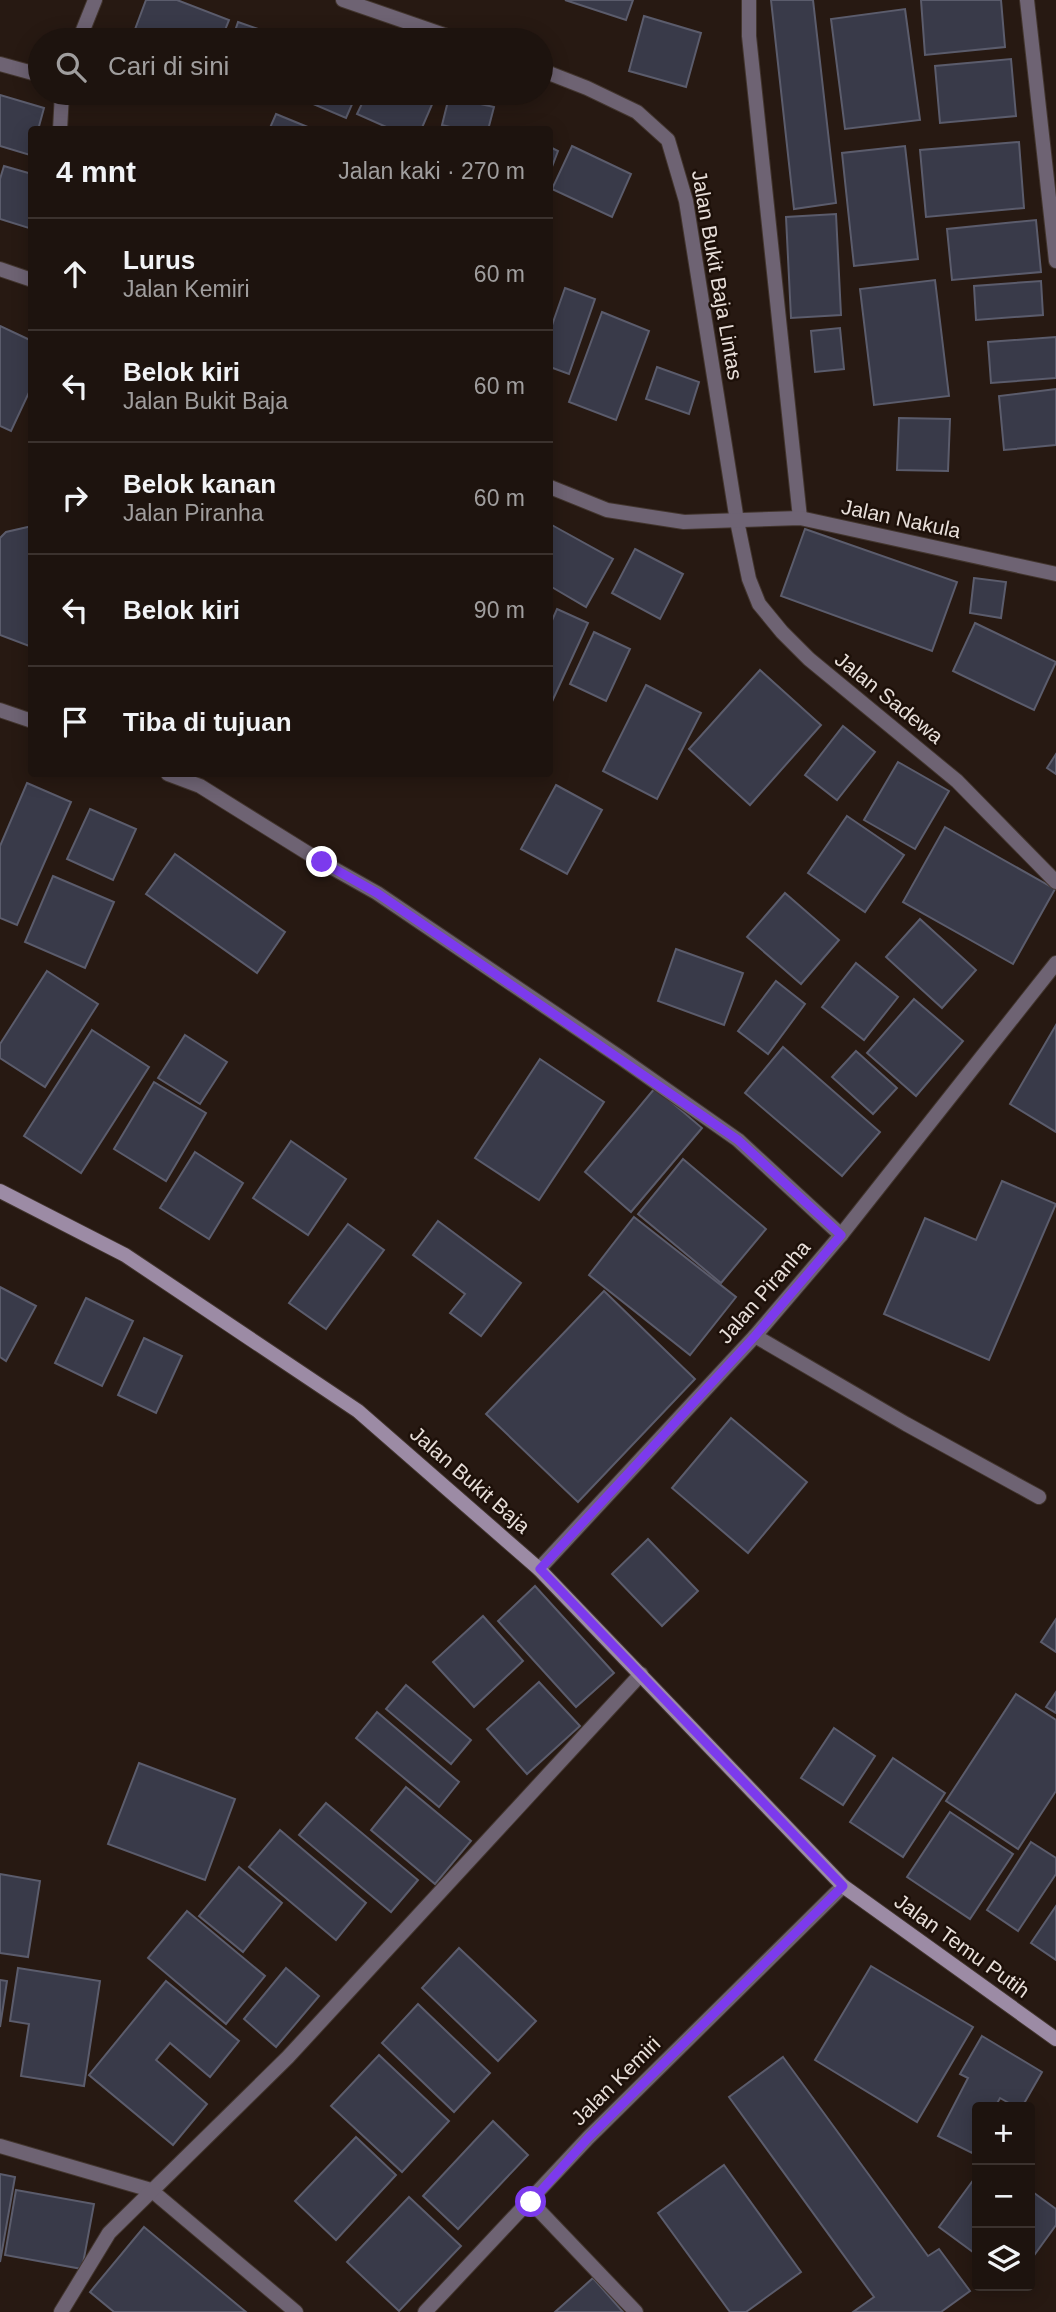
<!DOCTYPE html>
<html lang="id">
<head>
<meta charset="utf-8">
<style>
	:root { --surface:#1d130e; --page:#2a201c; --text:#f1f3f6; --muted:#a09e9e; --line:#3b322e }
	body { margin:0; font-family:Arial,sans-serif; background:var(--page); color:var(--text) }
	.controls { position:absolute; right:21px; bottom:21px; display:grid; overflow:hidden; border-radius:7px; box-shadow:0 4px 18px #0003 }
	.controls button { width:63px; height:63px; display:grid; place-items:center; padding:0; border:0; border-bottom:2px solid var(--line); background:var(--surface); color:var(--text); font:35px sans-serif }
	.stop { position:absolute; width:21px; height:21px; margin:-16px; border:5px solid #7c3aed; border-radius:50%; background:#fff }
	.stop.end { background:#7c3aed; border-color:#fff; box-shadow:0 2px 7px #0008 }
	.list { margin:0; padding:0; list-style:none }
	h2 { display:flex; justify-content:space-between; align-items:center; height:91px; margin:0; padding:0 28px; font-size:30px }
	h2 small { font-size:23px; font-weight:400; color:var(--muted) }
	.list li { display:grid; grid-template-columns:46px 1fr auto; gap:21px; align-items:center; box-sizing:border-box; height:112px; padding:0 28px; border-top:2px solid var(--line) }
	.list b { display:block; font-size:26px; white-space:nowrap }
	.list p { margin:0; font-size:23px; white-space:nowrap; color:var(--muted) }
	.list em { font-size:23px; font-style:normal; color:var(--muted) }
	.icon { flex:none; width:38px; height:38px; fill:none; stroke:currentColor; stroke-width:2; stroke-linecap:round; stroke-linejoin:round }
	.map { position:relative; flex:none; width:1056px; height:2312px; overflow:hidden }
	.search { position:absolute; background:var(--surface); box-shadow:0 4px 18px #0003; left:28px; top:28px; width:525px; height:77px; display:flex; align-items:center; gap:18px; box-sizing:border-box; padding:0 24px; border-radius:38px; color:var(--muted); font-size:26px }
	.panel { position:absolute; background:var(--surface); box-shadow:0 4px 18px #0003; left:28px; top:126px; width:525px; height:651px; border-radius:7px }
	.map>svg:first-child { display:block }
</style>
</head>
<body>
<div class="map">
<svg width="1056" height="2312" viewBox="0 0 1056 2312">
	<rect width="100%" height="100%" fill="#271912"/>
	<g fill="#393a49" stroke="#5b5c6c" stroke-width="2">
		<path d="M 146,0 L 177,0 L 229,20 L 221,40 L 131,40 Z"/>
		<path d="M 565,0 L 633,0 L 626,20 Z"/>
		<path d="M 771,0 L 813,0 L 836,203 L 794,209 Z"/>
		<path d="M 921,0 L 1001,0 L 1005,47 L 925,55 Z"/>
		<path d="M 905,9 L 920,120 L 845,129 L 831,19 Z"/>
		<path d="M 644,16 L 701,33 L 686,87 L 629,71 Z"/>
		<path d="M 238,22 L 287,39 L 286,40 L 232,40 Z"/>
		<path d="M 327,30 L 350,40 L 323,40 Z"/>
		<path d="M 1011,59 L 1016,116 L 940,123 L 935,66 Z"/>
		<path d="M 301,93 L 357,93 L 346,118 L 299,98 Z"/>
		<path d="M 367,93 L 437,93 L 421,130 L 393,130 L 357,114 Z"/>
		<path d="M 457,93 L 498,93 L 496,103 Z"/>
		<path d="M 0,95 L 44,108 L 38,130 L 32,130 L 30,155 L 0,146 Z"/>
		<path d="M 449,97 L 494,107 L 488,130 L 462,130 L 442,125 Z"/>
		<path d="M 276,114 L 315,130 L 269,130 Z"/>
		<path d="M 1019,142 L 1024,208 L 926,217 L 920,150 Z"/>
		<path d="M 572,146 L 631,174 L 612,217 L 552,189 Z"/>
		<path d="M 905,146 L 918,259 L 854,266 L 842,153 Z"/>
		<path d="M 550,147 L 558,151 L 550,172 Z"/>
		<path d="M 4,166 L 32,174 L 32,229 L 0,219 L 0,179 Z"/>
		<path d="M 836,214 L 841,315 L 791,318 L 786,217 Z"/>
		<path d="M 1036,220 L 1041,272 L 952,280 L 947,229 Z"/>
		<path d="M 935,280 L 949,396 L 874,405 L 860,289 Z"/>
		<path d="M 1041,281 L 1043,315 L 976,320 L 974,286 Z"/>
		<path d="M 565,288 L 595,299 L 569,374 L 550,367 L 550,331 Z"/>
		<path d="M 602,312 L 649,331 L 616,420 L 569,402 Z"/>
		<path d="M 0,326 L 32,341 L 32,386 L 11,431 L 0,426 Z"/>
		<path d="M 840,328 L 844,369 L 815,372 L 811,331 Z"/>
		<path d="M 1056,337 L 1056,378 L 991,383 L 988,342 Z"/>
		<path d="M 657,367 L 699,382 L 689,414 L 646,399 Z"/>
		<path d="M 1056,389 L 1056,445 L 1004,450 L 999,396 Z"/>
		<path d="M 899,418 L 950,419 L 948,471 L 897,470 Z"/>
		<path d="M 550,524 L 613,559 L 586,607 L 550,586 Z"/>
		<path d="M 32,526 L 32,647 L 0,635 L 0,538 L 6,532 Z"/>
		<path d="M 805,529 L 957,582 L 932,651 L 781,596 Z"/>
		<path d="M 635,549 L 683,574 L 660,619 L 612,593 Z"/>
		<path d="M 974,578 L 1006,582 L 1001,618 L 970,613 Z"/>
		<path d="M 557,609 L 588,623 L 550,706 L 550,625 Z"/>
		<path d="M 975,623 L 1056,662 L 1034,710 L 953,671 Z"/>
		<path d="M 594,632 L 630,649 L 606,701 L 570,684 Z"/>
		<path d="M 760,670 L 821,725 L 750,805 L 689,749 Z"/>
		<path d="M 646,685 L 701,713 L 657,799 L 603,771 Z"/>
		<path d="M 843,726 L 875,752 L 837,800 L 805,775 Z"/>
		<path d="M 1056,754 L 1056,774 L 1047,768 Z"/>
		<path d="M 898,762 L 949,791 L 915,849 L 864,820 Z"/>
		<path d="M 27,783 L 71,802 L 17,925 L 0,918 L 0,846 Z"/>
		<path d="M 556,785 L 602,810 L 567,874 L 521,849 Z"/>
		<path d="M 90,809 L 136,829 L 113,880 L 67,859 Z"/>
		<path d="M 847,816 L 904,855 L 865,912 L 808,873 Z"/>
		<path d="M 945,827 L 1055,889 L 1013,964 L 903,902 Z"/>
		<path d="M 175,854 L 285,932 L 257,973 L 146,894 Z"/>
		<path d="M 53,876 L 114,902 L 85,968 L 25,942 Z"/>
		<path d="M 785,893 L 839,940 L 801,984 L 747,937 Z"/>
		<path d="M 920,919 L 976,970 L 942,1008 L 886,957 Z"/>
		<path d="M 676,949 L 743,973 L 724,1025 L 658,1001 Z"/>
		<path d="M 856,963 L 898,997 L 864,1040 L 822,1007 Z"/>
		<path d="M 47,971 L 98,1004 L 45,1087 L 0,1058 L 0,1044 Z"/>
		<path d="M 776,981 L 805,1004 L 768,1054 L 738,1031 Z"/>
		<path d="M 914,999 L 963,1041 L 916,1096 L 867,1053 Z"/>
		<path d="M 1056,1025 L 1056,1132 L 1010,1104 Z"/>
		<path d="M 92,1030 L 149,1067 L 81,1173 L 24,1136 Z"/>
		<path d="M 185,1035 L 227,1062 L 200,1104 L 158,1078 Z"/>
		<path d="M 783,1047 L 880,1132 L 842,1176 L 745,1093 Z"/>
		<path d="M 856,1051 L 897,1088 L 873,1114 L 832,1077 Z"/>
		<path d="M 540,1059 L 604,1102 L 539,1200 L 475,1158 Z"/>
		<path d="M 154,1082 L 206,1113 L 166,1181 L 114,1149 Z"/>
		<path d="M 655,1088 L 702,1128 L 631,1212 L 585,1172 Z"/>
		<path d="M 291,1141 L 346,1179 L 308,1235 L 253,1198 Z"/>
		<path d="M 195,1152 L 243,1183 L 209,1239 L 160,1208 Z"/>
		<path d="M 683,1159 L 766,1229 L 721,1283 L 638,1214 Z"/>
		<path d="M 1002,1181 L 1056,1204 L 989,1360 L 884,1314 L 925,1218 L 976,1240 Z"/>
		<path d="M 634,1217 L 736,1297 L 690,1355 L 589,1275 Z"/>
		<path d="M 438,1221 L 521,1283 L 481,1336 L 450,1313 L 465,1294 L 413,1255 Z"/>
		<path d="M 348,1224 L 384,1250 L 326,1329 L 289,1303 Z"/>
		<path d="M 0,1287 L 36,1306 L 6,1361 L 0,1357 Z"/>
		<path d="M 604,1291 L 695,1379 L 578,1502 L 486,1414 Z"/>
		<path d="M 86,1298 L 133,1321 L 102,1386 L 55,1363 Z"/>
		<path d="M 144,1338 L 182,1356 L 156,1413 L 118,1395 Z"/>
		<path d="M 731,1418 L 807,1482 L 748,1553 L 672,1488 Z"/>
		<path d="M 648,1539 L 698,1591 L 662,1626 L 612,1574 Z"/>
		<path d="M 535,1586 L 614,1673 L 576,1707 L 498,1621 Z"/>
		<path d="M 483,1616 L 523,1661 L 474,1707 L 433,1662 Z"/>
		<path d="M 1056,1619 L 1056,1652 L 1041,1642 Z"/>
		<path d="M 539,1682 L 580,1726 L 527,1774 L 487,1729 Z"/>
		<path d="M 406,1685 L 471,1740 L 451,1764 L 386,1709 Z"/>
		<path d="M 1056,1692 L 1056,1713 L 1046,1707 Z"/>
		<path d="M 1016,1694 L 1056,1720 L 1056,1791 L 1018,1849 L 946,1801 Z"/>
		<path d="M 377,1712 L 459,1782 L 439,1807 L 356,1738 Z"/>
		<path d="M 834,1728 L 875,1756 L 843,1805 L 801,1778 Z"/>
		<path d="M 893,1758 L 945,1793 L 903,1857 L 850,1822 Z"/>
		<path d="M 139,1763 L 235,1799 L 205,1880 L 108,1844 Z"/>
		<path d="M 406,1787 L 471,1841 L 435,1884 L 371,1830 Z"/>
		<path d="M 326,1803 L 418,1880 L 391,1912 L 299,1835 Z"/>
		<path d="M 950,1812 L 1013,1854 L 970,1919 L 907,1877 Z"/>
		<path d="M 280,1830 L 366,1903 L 336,1940 L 249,1867 Z"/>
		<path d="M 1031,1842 L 1056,1858 L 1056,1874 L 1018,1931 L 987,1910 Z"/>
		<path d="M 239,1867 L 282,1903 L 243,1952 L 199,1916 Z"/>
		<path d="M 0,1874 L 40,1881 L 28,1957 L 0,1953 Z"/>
		<path d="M 1056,1906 L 1056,1960 L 1031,1943 Z"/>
		<path d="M 187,1911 L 265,1976 L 226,2024 L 148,1958 Z"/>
		<path d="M 459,1948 L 536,2021 L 498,2061 L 422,1988 Z"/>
		<path d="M 871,1966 L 973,2027 L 917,2122 L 815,2060 Z"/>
		<path d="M 18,1968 L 100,1981 L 84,2086 L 21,2076 L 29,2024 L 10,2021 Z"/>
		<path d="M 286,1968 L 319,1996 L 276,2047 L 244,2019 Z"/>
		<path d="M 0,1980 L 7,1981 L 0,2027 Z"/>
		<path d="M 166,1981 L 239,2041 L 210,2077 L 170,2043 L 156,2060 L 207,2104 L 173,2145 L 89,2075 Z"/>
		<path d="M 418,2004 L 490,2073 L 454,2112 L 382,2043 Z"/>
		<path d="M 982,2036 L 1042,2072 L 1022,2107 L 1016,2107 L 1000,2098 L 995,2107 L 977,2107 L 977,2142 L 972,2153 L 938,2136 L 968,2078 L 960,2074 Z"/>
		<path d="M 379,2055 L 449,2121 L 402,2172 L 331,2106 Z"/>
		<path d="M 783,2057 L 928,2256 L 939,2249 L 970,2291 L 941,2312 L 853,2312 L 874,2297 L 729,2097 Z"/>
		<path d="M 493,2121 L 528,2155 L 458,2229 L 423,2196 Z"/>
		<path d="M 356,2137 L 396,2175 L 336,2240 L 295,2201 Z"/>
		<path d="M 724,2165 L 801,2272 L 746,2312 L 730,2312 L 658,2213 Z"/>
		<path d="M 0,2174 L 15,2177 L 0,2262 Z"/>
		<path d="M 977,2175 L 977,2255 L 939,2227 Z"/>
		<path d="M 16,2190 L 94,2204 L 82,2269 L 5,2255 Z"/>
		<path d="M 1030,2190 L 1056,2209 L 1056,2225 L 1030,2261 Z"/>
		<path d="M 409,2197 L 461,2246 L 399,2311 L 347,2262 Z"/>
		<path d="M 144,2227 L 246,2312 L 114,2312 L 90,2292 Z"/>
		<path d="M 593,2278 L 623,2312 L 555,2312 Z"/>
	</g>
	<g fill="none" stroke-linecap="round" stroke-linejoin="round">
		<g stroke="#42352e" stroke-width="16">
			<g id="street">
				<path d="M 343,0 L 459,40"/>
				<path d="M 749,0 L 749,36 L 800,518"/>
				<path d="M 1027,0 L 1056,261"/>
				<path d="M 79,40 L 95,0"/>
				<path d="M 0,64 L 40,75"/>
				<path d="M 541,70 L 587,88 L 637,112 L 668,140 L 686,201 L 737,521 L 749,579 L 759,604 L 782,632 L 809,659 L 957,781 L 1056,882"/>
				<path d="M 60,130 L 62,93"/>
				<path d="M 0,269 L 32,280"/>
				<path d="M 550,487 L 607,510 L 684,522 L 800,518 L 1056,574"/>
				<path d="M 0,710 L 32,721"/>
				<path d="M 168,774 L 200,786 L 322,862 L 377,893 L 621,1058 L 738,1140 L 841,1235"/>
				<path d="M 755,1336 L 906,1424 L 1039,1497"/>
				<path d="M 539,1569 L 755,1336 L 841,1235 L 1056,963"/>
				<path d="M 0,2146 L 151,2190 L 296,2312"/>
				<path d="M 531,2202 L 636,2312"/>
				<path d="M 61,2312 L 109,2233 L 288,2057 L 641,1674"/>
				<path d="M 425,2312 L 588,2138 L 843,1886"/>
			</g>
		</g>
		<g stroke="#42352e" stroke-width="16">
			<path id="secondary" d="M 0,1191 L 125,1255 L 358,1411 L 539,1569 L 843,1886 L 1056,2039"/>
		</g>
		<use href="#street" stroke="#6e6373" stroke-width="14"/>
		<use href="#secondary" stroke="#9c8ba5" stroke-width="14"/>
	</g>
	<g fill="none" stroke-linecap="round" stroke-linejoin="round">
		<path stroke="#7c3aed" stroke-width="9" d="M 322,862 L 377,893 L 738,1140 L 841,1235 L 755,1336 L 540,1569 L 843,1886 L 588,2138 L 531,2202"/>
	</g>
	<g text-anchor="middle" stroke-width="5" stroke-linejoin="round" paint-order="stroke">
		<g font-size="21" fill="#e8dfda" stroke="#1d1009">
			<text transform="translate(717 275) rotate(80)" y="7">Jalan Bukit Baja Lintas</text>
			<text transform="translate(901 519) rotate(12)" y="7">Jalan Nakula</text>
			<text transform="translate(889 698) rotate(39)" y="7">Jalan Sadewa</text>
			<text transform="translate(764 1292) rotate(-49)" y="7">Jalan Piranha</text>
			<text transform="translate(470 1480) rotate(41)" y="7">Jalan Bukit Baja</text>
			<text transform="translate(962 1946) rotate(36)" y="7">Jalan Temu Putih</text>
			<text transform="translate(616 2081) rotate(-45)" y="7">Jalan Kemiri</text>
		</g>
	</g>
</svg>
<div class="controls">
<button>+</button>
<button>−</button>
<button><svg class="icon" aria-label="layers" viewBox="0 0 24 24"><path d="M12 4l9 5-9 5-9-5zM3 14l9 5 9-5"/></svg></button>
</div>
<div class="stop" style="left:531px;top:2202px"></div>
<div class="stop end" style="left:322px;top:862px"></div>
<div class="search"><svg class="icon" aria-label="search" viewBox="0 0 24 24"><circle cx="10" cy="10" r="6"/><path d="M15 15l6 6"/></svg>Cari di sini</div>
<section class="panel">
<h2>4 mnt<small>Jalan kaki · 270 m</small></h2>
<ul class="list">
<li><svg class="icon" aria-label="ahead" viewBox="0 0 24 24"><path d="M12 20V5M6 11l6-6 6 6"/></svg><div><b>Lurus</b><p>Jalan Kemiri</p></div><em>60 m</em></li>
<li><svg class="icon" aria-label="left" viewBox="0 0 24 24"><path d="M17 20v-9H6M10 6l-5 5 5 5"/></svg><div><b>Belok kiri</b><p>Jalan Bukit Baja</p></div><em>60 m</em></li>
<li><svg class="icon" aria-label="right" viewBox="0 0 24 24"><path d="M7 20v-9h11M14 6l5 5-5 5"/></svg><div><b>Belok kanan</b><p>Jalan Piranha</p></div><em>60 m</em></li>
<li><svg class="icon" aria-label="left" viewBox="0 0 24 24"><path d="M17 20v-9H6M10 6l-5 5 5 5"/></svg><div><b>Belok kiri</b></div><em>90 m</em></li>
<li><svg class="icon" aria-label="arrive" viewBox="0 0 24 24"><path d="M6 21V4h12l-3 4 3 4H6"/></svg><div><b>Tiba di tujuan</b></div></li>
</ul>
</section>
</div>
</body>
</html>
